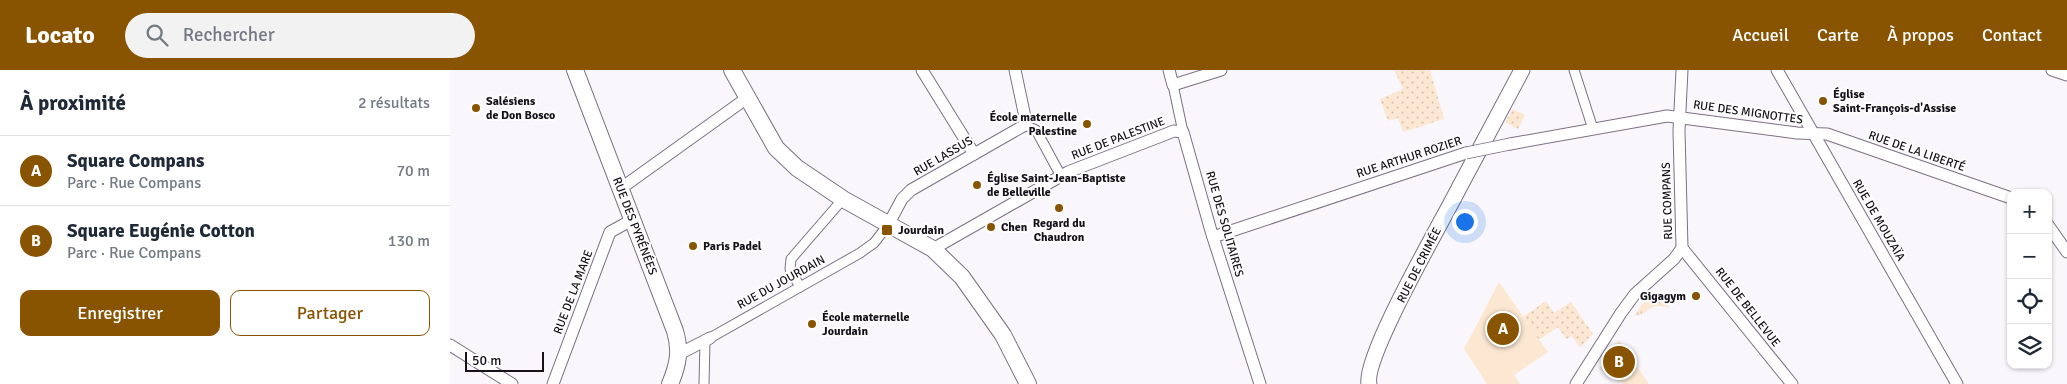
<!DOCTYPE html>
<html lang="fr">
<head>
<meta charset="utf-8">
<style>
	:root { --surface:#fff; --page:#f2f2f3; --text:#1f2937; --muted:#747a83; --line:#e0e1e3; --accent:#895402 }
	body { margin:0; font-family:Signika,sans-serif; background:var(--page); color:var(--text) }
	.controls { position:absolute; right:15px; bottom:15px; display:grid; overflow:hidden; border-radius:10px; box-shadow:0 1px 4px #0004 }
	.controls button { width:45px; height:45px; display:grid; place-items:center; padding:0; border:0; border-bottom:1px solid var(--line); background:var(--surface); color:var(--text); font:25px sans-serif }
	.scale { position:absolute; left:15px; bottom:12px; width:79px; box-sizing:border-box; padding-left:5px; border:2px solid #16111a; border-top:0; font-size:14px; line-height:18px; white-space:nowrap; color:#16111a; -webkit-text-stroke:4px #fff; paint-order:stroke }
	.you { position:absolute; left:1014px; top:151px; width:18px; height:18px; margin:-12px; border:4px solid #fff; border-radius:50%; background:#1a73e8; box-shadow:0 0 0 8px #1a73e833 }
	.badge { display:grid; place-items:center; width:32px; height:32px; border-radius:50%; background:var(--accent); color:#fff; font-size:16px; font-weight:700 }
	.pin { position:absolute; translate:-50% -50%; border:2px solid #fff; box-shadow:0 1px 5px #0006 }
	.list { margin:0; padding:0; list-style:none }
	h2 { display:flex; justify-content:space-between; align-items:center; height:65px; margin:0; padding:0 20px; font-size:21px }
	h2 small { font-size:16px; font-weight:400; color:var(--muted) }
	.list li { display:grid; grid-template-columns:32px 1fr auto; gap:15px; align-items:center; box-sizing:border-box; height:70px; padding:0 20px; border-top:1px solid var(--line) }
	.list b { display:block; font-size:19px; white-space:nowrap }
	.list p { margin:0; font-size:16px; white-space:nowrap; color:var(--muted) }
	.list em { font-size:16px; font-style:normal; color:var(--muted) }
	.actions { display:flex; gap:10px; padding:15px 20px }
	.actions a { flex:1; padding:11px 0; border:1px solid var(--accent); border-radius:10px; text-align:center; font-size:18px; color:var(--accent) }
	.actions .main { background:var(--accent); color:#fff }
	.icon { flex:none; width:28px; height:28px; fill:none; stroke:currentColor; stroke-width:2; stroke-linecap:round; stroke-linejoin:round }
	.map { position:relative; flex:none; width:1617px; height:314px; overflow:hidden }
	header { display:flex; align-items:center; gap:30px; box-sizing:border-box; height:70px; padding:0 25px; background:var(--accent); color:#fff }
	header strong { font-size:24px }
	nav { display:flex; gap:28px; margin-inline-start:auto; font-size:18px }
	.search { width:350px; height:45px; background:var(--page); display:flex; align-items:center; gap:12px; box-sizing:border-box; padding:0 18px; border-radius:28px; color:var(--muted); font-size:19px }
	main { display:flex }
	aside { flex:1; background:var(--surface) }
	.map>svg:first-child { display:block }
</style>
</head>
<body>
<header>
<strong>Locato</strong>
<div class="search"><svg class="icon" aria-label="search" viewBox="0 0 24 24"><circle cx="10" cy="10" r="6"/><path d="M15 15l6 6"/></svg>Rechercher</div>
<nav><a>Accueil</a><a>Carte</a><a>À propos</a><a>Contact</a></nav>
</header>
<main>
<aside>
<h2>À proximité<small>2 résultats</small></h2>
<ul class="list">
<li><span class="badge">A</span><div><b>Square Compans</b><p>Parc · Rue Compans</p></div><em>70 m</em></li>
<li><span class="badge">B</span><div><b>Square Eugénie Cotton</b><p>Parc · Rue Compans</p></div><em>130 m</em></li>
</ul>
<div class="actions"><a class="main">Enregistrer</a><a>Partager</a></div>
</aside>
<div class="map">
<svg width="1617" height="314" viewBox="0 0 1617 314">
	<defs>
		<pattern id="grass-tufts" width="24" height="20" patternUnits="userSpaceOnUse" patternTransform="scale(1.25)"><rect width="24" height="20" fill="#fce7d2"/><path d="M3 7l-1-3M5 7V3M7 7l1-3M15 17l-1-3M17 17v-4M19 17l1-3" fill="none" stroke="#d7c5b4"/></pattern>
		<pattern id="garden-dots" width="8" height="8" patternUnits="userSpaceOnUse" patternTransform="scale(1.25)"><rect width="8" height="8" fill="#fce7d2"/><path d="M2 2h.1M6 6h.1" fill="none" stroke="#d7c5b4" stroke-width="1.8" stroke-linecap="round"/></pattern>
	</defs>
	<rect width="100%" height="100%" fill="#faf7fc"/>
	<path fill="url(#grass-tufts)" d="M 1205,222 L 1208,223 L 1220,238 C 1197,232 1202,243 1184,246 L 1193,233 Z"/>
	<g fill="#fce7d2">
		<path d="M 1049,212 L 1098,282 L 1064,305 L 1070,314 L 1037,314 L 1014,279 Z"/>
		<path d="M 1169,270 L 1170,272 L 1199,314 L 1174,314 L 1149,299 Z"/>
	</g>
	<g fill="url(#garden-dots)">
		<path d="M 944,0 L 980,0 L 994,49 L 953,62 L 948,48 L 938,51 L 930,29 L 953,19 Z"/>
		<path d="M 1063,39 L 1075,45 L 1068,59 L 1055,52 Z"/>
		<path d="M 1096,231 L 1104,243 L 1121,232 L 1143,264 L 1130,278 L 1122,266 L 1116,269 L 1108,257 L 1089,270 L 1073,247 Z"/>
	</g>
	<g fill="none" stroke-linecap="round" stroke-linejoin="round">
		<g stroke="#7b7085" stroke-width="11">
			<g id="pedestrian">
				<path d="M 1124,0 L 1143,59"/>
				<path d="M 723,15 L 733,62"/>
				<path d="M 575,55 L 586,60 L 611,106"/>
				<path d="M 350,217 L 340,199 L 341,189 L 393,129"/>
				<path d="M 260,268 L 410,183 L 424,173 L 438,155"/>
				<path d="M 254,314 L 255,271"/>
			</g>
		</g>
		<g stroke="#7b7085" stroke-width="13">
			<g id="minor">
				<path d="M 472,0 L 524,84"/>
				<path d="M 719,0 L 723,15 L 771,0"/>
				<path d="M 1327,0 L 1507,314"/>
				<path d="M 1602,0 L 1617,5"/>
				<path d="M 1060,74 L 1217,46 L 1347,63 L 1377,64 L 1561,128"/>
				<path d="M 170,119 L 297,28"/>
				<path d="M 438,155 L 452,129 L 461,120 L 575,55 L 575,47 L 565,0"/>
				<path d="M 1598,155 L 1617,182"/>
				<path d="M 763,167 L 1016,83"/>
				<path d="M 1232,178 L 1342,314"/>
				<path d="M 483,179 L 618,102 L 724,61 L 733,62 L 761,161 L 810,314"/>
				<path d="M 0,275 L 62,314"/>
				<path d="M 229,284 L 260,268"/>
				<path d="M 103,314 L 160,162 L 182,150"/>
				<path d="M 1126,314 L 1171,243 L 1185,224 L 1224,189 L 1232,178 L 1229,61 L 1232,0"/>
			</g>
		</g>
		<g stroke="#7b7085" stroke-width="17">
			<path id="tertiary" d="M 919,314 C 913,287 993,150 1009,118 C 1030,79 1051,39 1072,0"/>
		</g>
		<g stroke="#7b7085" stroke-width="18">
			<g id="secondary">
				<path d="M 125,0 L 225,261 C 231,281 228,295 220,314"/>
				<path d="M 282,0 L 326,78 L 347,98 L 393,129 L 483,179 L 512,207 L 553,265 L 578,314"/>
			</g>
		</g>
		<use href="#pedestrian" stroke="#fff" stroke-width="9"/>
		<use href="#minor" stroke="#fff" stroke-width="11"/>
		<use href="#tertiary" stroke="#fff" stroke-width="15"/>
		<use href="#secondary" stroke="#fff" stroke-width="16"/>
		<g stroke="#7b7085" stroke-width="13" stroke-linecap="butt">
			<path id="minor-bridge" d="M 1016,83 L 1060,74"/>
		</g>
		<use href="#minor-bridge" stroke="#fff" stroke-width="11"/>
	</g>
	<g fill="#895402" stroke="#fff" stroke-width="2">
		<circle cx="1373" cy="31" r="5"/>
		<circle cx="26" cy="38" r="5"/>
		<circle cx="637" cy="54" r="5"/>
		<circle cx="527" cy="115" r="5"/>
		<circle cx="609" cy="138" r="5"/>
		<circle cx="541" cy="157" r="5"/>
		<rect x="431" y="154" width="12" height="12" rx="2.5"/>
		<circle cx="243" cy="176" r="5"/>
		<circle cx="1246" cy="226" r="5"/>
		<circle cx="362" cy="254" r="5"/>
	</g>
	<g text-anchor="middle" stroke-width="4" stroke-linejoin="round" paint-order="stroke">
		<g font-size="12" font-weight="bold" fill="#16111a" stroke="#fff" text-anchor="start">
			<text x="1383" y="28">Église<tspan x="1383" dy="14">Saint-François-d'Assise</tspan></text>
			<text x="36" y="35">Salésiens<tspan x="36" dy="14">de Don Bosco</tspan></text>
			<text x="627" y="51" text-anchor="end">École maternelle<tspan x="627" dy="14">Palestine</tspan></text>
			<text x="537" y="112">Église Saint-Jean-Baptiste<tspan x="537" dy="14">de Belleville</tspan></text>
			<text x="609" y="157" text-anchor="middle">Regard du<tspan x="609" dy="14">Chaudron</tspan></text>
			<text x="551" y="161">Chen</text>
			<text x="448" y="164">Jourdain</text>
			<text x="253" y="180">Paris Padel</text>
			<text x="1236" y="230" text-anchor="end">Gigagym</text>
			<text x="372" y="251">École maternelle<tspan x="372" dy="14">Jourdain</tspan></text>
		</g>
		<g font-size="12" fill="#16111a" stroke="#fff">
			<text transform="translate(1298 42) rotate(8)" y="4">RUE DES MIGNOTTES</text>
			<text transform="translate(668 68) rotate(-21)" y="4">RUE DE PALESTINE</text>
			<text transform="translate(1467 81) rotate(19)" y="4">RUE DE LA LIBERTÉ</text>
			<text transform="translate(493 86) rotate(-30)" y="4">RUE LASSUS</text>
			<text transform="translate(959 87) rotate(-18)" y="4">RUE ARTHUR ROZIER</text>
			<text transform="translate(1217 131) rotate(-92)" y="4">RUE COMPANS</text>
			<text transform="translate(1429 150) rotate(60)" y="4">RUE DE MOUZAÏA</text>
			<text transform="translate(775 154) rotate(74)" y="4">RUE DES SOLITAIRES</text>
			<text transform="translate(185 156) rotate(69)" y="4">RUE DES PYRÉNÉES</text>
			<text transform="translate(969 195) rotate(-63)" y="4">RUE DE CRIMÉE</text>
			<text transform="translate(331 212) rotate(-29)" y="4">RUE DU JOURDAIN</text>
			<text transform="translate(123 222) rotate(-69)" y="4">RUE DE LA MARE</text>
			<text transform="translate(1298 237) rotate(52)" y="4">RUE DE BELLEVUE</text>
		</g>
	</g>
</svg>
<div class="controls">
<button>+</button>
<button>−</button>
<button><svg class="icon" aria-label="locate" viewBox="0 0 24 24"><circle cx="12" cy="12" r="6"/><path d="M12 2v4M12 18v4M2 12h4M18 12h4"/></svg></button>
<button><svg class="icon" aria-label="layers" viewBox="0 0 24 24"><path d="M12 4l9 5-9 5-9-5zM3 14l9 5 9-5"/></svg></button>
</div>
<div class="scale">50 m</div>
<div class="you"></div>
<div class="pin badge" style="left:1053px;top:259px">A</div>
<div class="pin badge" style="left:1169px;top:292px">B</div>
</div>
</main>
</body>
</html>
